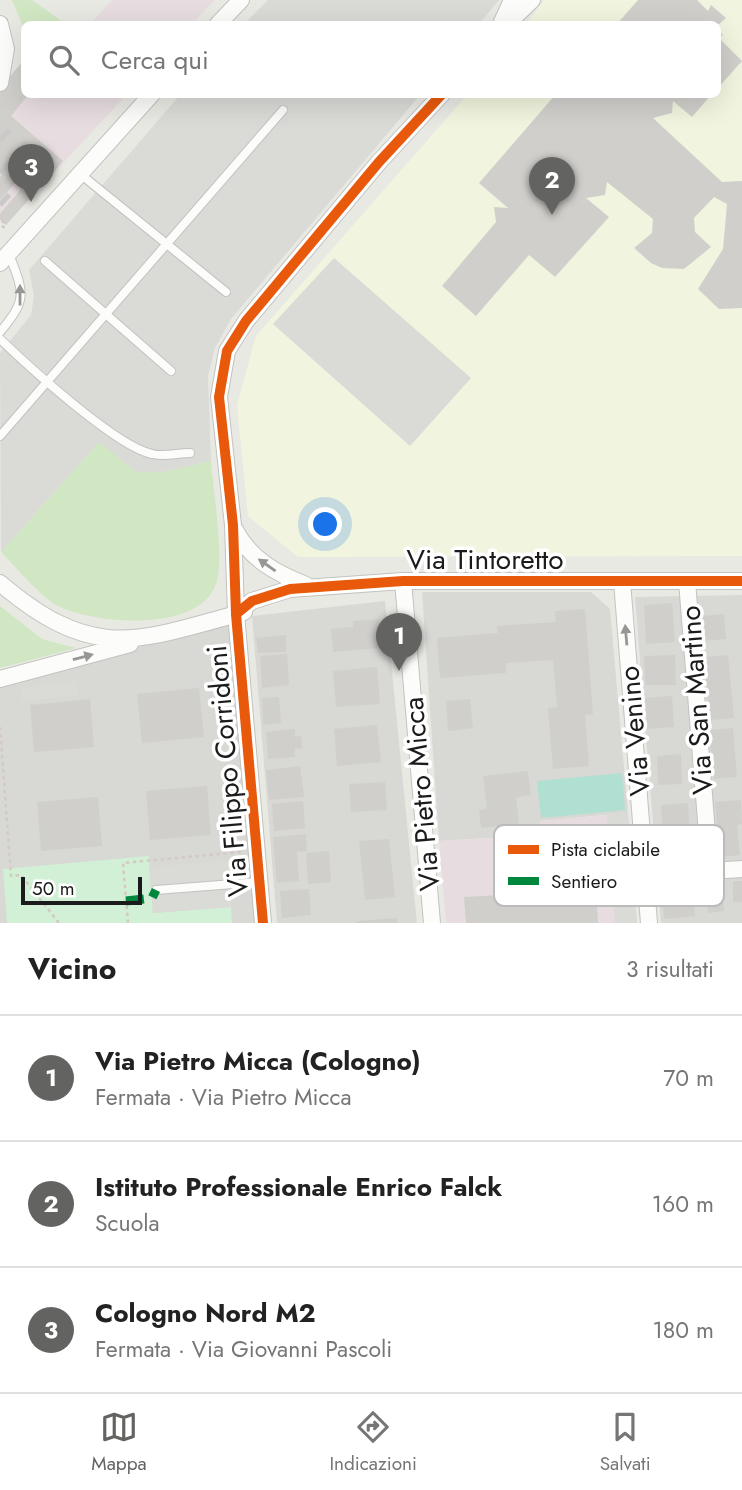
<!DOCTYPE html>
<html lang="it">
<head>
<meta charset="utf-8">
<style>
	:root { --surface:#fff; --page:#f2f2f2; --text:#222; --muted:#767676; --line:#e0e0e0; --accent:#636361 }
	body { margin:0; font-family:Jost,sans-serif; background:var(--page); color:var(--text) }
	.scale { position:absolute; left:21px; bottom:18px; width:121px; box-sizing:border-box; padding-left:7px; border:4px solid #1b1b1b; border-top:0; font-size:19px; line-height:24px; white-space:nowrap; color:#1b1b1b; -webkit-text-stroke:5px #fff; paint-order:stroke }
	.you { position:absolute; left:326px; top:525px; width:24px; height:24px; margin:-18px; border:5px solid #fff; border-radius:50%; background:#1a73e8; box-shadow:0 0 0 10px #1a73e833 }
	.badge { display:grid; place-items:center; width:46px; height:46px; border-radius:50%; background:var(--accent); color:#fff; font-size:23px; font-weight:700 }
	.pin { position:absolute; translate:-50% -58px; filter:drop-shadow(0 2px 4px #0008) }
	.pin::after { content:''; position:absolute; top:37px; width:24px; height:21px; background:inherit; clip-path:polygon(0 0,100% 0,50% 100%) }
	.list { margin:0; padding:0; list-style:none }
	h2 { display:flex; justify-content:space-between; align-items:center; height:91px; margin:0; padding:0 28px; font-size:30px }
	h2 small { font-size:23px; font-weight:400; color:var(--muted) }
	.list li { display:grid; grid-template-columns:46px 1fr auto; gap:21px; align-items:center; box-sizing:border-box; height:126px; padding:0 28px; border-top:2px solid var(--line) }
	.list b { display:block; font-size:26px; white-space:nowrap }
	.list p { margin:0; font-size:23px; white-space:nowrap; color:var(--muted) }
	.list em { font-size:23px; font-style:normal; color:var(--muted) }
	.icon { flex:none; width:38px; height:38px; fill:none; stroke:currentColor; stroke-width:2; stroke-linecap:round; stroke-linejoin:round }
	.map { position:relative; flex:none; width:742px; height:923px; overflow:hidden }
	.search { position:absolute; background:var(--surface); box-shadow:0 7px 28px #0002; left:21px; right:21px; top:21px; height:77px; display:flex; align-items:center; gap:18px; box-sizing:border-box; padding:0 24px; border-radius:10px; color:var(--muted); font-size:26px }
	.sheet { height:469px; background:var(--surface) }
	nav { display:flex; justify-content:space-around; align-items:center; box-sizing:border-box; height:98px; border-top:2px solid var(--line); background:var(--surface); font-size:19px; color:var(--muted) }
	nav a { display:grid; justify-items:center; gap:4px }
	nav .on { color:var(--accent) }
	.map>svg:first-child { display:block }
</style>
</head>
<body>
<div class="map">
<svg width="742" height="923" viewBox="0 0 742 923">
	<rect width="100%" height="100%" fill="#e9e9e4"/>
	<g fill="#d8d8d5">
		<path d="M 422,592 L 591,592 L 610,609 L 628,813 L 540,821 L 541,835 L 439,841 Z"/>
		<path d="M 742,595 L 742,923 L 661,923 L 635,597 Z"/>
		<path d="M 385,601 L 417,923 L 277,923 L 252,616 Z"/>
		<path d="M 232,620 L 259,923 L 0,923 L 0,687 Z"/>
	</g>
	<g fill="#e7dde1">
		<path d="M 112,0 L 215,0 L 192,24 L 90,24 Z"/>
		<path d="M 24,60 L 24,94 L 126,95 L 6,225 L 0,220 L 0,88 Z"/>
		<path d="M 628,813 L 637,923 L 446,923 L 439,841 L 540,835 L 540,821 Z"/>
	</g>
	<path fill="#f1f4de" d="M 544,0 L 742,0 L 742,556 L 298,557 L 248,516 L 237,405 L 256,336 L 467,95 L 718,94 L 718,24 L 526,24 Z"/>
	<g fill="#d1e7c3">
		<path d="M 12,0 L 32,0 L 66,24 L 24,24 L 24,29 Z"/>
		<path d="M 99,442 L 162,472 L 211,461 C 213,489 225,559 216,584 C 199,633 97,624 60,607 C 42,599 16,567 1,552 Z"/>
		<path d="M 0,606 L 42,639 L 76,648 L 0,668 Z"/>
	</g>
	<path fill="#d1f0d6" d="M 149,856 L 153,913 L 231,907 L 232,923 L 7,923 L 3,869 Z"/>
	<path fill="#b0e0d1" d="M 622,773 L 625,810 L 541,818 L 537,781 Z"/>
	<g fill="#dadad7">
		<path d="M 268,0 L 499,0 L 479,24 L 244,24 Z"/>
		<path d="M 180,95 L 420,95 L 231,319 L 215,348 L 208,376 L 211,461 L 162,472 L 136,472 L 99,442 L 1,552 L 0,353 L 31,315 L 34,296 L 29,270 Z"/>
		<path d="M 334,258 L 471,378 L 410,446 L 273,324 Z"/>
		<path d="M 229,673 L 239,756 L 228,756 L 218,674 Z"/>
		<path d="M 76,681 L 78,695 L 23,702 L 21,688 Z"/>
		<path d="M 628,813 L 637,923 L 615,923 L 607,815 Z"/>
		<path d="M 228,861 L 231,907 L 153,913 L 149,867 Z"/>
	</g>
	<g fill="#d0cfcb">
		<path d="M 638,0 L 697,0 L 708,11 L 711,5 L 726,18 L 719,24 L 617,24 Z"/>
		<path d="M 718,30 L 723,35 L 719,38 L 742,61 L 718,88 Z"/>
		<path d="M 24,60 L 24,94 L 29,94 L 11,116 L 63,161 L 6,225 L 0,220 L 0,214 L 21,189 L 15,183 L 0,200 L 0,177 L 3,173 L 0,170 L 0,88 Z"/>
		<path d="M 556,94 L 712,94 L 692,117 L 673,101 L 672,113 L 653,118 L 722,182 L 742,181 L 742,308 L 719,309 L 698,289 L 723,249 L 727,204 L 714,197 L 694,218 L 695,232 L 711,247 L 684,269 L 662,268 L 651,263 L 634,248 L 652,233 L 653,219 L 607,182 L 605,195 L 586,198 L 609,217 L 555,277 L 529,255 L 476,316 L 442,286 L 496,222 L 494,207 L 508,208 L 479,183 Z"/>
		<path d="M 672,603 L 675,642 L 646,644 L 644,605 Z"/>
		<path d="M 585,609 L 593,714 L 585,715 L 589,766 L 553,769 L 548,708 L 557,707 L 553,660 L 506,663 L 506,673 L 440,678 L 437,638 L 498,633 L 497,626 L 556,622 L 555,611 Z"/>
		<path d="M 724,614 L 726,639 L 702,641 L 700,616 Z"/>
		<path d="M 379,619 L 381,648 L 333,652 L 331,629 L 353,627 L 353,621 Z"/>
		<path d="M 286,635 L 286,652 L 258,653 L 256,638 Z"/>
		<path d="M 287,654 L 289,685 L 262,688 L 260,656 Z"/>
		<path d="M 675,655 L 676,685 L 645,685 L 644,656 Z"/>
		<path d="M 728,655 L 734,718 L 710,720 L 704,657 Z"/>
		<path d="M 377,667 L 380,704 L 336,707 L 333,671 Z"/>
		<path d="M 199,688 L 204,737 L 142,743 L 137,694 Z"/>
		<path d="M 672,696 L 674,727 L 647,729 L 645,698 Z"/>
		<path d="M 279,697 L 281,723 L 263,725 L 262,698 Z"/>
		<path d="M 90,699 L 94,747 L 34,752 L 30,705 Z"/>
		<path d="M 470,699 L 473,728 L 448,731 L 446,701 Z"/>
		<path d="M 377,725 L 381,762 L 337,766 L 334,729 Z"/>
		<path d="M 733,728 L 737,777 L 714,779 L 709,730 Z"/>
		<path d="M 295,729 L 295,737 L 301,736 L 302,748 L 295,749 L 295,757 L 268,759 L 266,732 Z"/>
		<path d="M 681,754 L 682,784 L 658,785 L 657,756 Z"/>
		<path d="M 300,766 L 304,797 L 269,800 L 266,770 Z"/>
		<path d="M 528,771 L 531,795 L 516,797 L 519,824 L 481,828 L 479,810 L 487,809 L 483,776 Z"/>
		<path d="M 385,782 L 387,810 L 351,812 L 349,784 Z"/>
		<path d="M 207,786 L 211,835 L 150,840 L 146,791 Z"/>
		<path d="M 98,797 L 102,846 L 41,851 L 37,802 Z"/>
		<path d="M 741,800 L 742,824 L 737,825 L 740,855 L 720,857 L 715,802 Z"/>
		<path d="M 303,801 L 305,828 L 274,831 L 272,804 Z"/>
		<path d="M 688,803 L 690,834 L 663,836 L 661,805 Z"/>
		<path d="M 306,834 L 307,851 L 297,852 L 299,881 L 277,883 L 273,837 Z"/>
		<path d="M 389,839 L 395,897 L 365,900 L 359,841 Z"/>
		<path d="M 329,851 L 331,882 L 308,884 L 306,853 Z"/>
		<path d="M 558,879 L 559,891 L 596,889 L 598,923 L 466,923 L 464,897 L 500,895 L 499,883 Z"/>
		<path d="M 721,881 L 724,911 L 708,913 L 705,883 Z"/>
		<rect x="733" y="881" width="9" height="21"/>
		<path d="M 309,889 L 311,915 L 282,918 L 280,891 Z"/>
		<path d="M 692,889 L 695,916 L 664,919 L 662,891 Z"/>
		<path d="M 397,918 L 397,923 L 357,923 L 356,921 Z"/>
	</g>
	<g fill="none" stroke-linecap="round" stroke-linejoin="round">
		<g stroke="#c2c2c0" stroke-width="10">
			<g id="service">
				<path d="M 79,173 L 226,292"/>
				<path d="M 45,261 L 171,371"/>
				<path d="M 0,332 C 28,299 24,293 9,254"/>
				<path d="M 0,339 C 29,367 117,447 152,454 C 163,457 179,453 190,453"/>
				<path d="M 0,436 L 283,110"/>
				<path d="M 156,890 L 260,882"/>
			</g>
		</g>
		<g stroke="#c2c2c0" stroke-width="18">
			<g id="minor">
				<path d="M 0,24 L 6,49 L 0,83"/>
				<path d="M 218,24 L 241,0"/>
				<path d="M 501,24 L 512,0"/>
				<path d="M 507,24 L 532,0"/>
				<path d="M 0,263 L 152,94"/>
				<path d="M 235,530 C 251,560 276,573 306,585"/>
				<path d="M 403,581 L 432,923"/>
				<path d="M 622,581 L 649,923"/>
				<path d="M 687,581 L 710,871 L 742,869"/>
				<path d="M 0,583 C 94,663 137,641 244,612"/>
				<path d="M 236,614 L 252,601 L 290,589 L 403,581 L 742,581"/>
				<path d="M 0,679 L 130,644"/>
				<path d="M 263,923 L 236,614 L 233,525 L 219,397 L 227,351 L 246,321 L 379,162 L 442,94"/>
			</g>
		</g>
		<g stroke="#d4c9c5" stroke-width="2.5" stroke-dasharray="3.5 3.5" stroke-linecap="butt">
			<path d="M 20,100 L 24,94"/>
			<path d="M 0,105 L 1,105"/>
			<path d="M 0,189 L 14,172"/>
			<path d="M 4,220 L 1,225 L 7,230"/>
			<path d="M 0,727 L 11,876 L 21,875 L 59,923"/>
			<path d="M 128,923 L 123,863 L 241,852"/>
		</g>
		<use href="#service" stroke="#fcfcfb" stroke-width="8"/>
		<use href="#minor" stroke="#fcfcfb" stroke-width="16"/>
		<g stroke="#c9c9c8" stroke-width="5" stroke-dasharray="14 14" stroke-linecap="butt">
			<path d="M 0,140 L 11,128"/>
			<path d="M 0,173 L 27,142"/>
			<path d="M 0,205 L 44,155"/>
		</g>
		<path stroke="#00873e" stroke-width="9" stroke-dasharray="18 9" stroke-linecap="butt" d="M 126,901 L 152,898 L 156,890"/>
		<g stroke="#fff" stroke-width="15">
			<g id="cycleway">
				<path d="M 236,614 L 252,601 L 290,589 L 403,581 L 742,581"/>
				<path d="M 263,923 L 236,614 L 233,525 L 219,397 L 227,351 L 246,321 L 379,162 L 442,94"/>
			</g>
		</g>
		<use href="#cycleway" stroke="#e8590c" stroke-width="10"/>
	</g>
	<defs><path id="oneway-solid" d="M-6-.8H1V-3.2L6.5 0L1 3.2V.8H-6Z" transform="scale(1.75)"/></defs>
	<g fill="#979796">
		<use href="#oneway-solid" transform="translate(20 295) rotate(-90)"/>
		<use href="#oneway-solid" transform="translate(267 565) rotate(-145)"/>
		<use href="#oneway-solid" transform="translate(626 635) rotate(-95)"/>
		<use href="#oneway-solid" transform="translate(83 657) rotate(-15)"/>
	</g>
	<g text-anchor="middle" stroke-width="7" stroke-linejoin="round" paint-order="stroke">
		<g font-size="28" fill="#1b1b1b" stroke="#fff">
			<text x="485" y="569">Via Tintoretto</text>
			<text transform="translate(696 700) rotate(-94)" y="10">Via San Martino</text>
			<text transform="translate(634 731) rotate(-95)" y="10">Via Venino</text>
			<text transform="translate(227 771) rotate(-95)" y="10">Via Filippo Corridoni</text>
			<text transform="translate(421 794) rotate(-95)" y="10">Via Pietro Micca</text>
		</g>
	</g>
	<rect x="494" y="825" width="230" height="81" rx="10" fill="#fff" stroke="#bbb" stroke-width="2"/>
	<rect x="508" y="845" width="31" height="9" fill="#e8590c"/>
	<rect x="508" y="877" width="31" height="8" fill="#00873e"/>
	<g font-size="19" fill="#1b1b1b">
		<text x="551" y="856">Pista ciclabile</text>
		<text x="551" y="888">Sentiero</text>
	</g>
</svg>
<div class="scale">50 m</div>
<div class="you"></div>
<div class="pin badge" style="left:399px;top:671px">1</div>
<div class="pin badge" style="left:552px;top:215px">2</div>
<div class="pin badge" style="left:31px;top:202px">3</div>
<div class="search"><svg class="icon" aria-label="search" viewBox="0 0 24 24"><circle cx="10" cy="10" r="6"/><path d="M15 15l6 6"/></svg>Cerca qui</div>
</div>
<section class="sheet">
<h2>Vicino<small>3 risultati</small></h2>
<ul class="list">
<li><span class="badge">1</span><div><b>Via Pietro Micca (Cologno)</b><p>Fermata · Via Pietro Micca</p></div><em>70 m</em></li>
<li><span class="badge">2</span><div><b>Istituto Professionale Enrico Falck</b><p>Scuola</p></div><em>160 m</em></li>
<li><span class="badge">3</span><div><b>Cologno Nord M2</b><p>Fermata · Via Giovanni Pascoli</p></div><em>180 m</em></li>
</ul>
</section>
<nav>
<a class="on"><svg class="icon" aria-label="map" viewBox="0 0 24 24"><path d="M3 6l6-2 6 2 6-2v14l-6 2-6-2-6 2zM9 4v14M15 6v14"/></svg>Mappa</a>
<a><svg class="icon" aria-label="directions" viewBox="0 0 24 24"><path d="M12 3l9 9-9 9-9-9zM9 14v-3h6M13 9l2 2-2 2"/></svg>Indicazioni</a>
<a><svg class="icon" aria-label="saved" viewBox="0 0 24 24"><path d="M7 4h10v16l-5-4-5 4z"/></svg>Salvati</a>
</nav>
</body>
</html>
